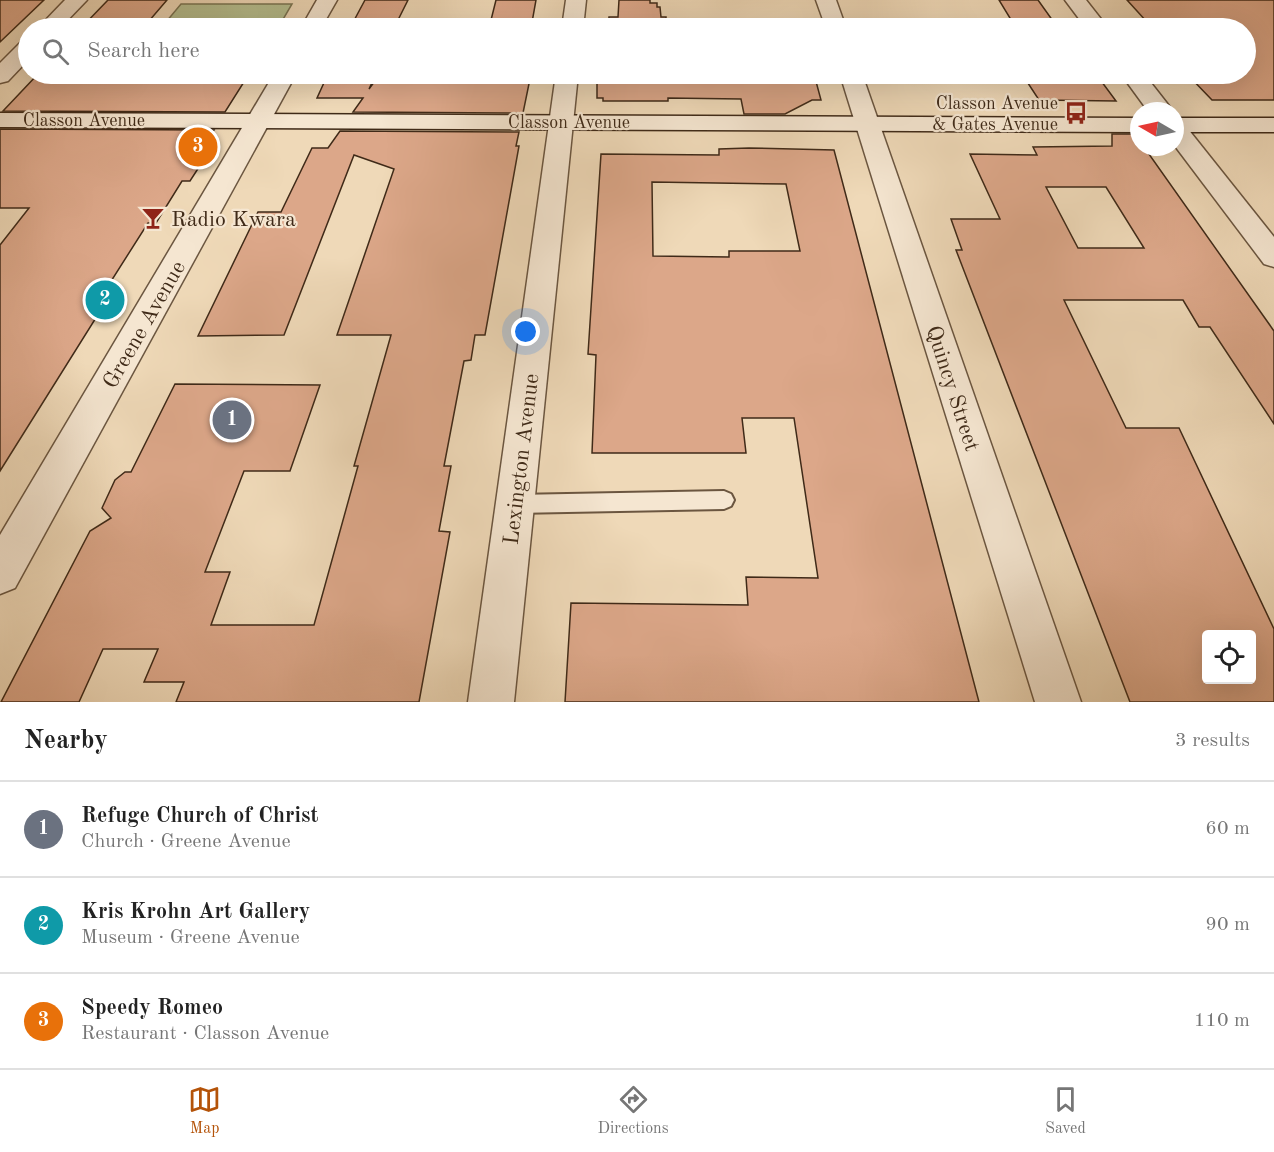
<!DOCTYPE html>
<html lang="en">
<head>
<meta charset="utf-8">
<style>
	:root { --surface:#fff; --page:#f2f2f2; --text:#222; --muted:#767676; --line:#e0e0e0; --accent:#b45309 }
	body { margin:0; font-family:"Old Standard TT",serif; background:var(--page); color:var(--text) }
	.controls { position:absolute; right:18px; bottom:18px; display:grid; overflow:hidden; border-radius:6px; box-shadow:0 6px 24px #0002 }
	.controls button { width:54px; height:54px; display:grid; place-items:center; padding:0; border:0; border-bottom:2px solid var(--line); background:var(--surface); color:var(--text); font:30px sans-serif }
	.compass { position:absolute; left:1130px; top:102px; width:54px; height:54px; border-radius:50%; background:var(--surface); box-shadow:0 6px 24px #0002; rotate:279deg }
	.you { position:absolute; left:526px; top:332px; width:21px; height:21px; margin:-15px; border:4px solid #fff; border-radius:50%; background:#1a73e8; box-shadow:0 0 0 9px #1a73e833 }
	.badge { display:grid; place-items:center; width:39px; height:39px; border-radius:50%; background:var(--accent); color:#fff; font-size:20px; font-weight:700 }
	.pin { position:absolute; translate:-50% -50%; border:3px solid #fff; box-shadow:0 2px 6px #0006 }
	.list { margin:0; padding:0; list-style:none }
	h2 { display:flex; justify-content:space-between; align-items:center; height:78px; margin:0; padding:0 24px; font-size:26px }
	h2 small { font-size:20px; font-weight:400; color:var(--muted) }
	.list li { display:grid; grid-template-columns:39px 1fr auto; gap:18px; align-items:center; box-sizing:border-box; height:96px; padding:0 24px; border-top:2px solid var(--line) }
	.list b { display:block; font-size:22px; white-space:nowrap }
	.list p { margin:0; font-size:20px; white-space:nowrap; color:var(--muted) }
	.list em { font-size:20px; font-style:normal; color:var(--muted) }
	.icon { flex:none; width:33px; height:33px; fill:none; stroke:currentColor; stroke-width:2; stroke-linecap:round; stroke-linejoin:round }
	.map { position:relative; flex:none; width:1274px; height:702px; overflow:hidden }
	.search { position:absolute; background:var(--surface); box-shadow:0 6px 24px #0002; left:18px; right:18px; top:18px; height:66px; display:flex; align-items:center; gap:15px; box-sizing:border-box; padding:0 21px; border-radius:33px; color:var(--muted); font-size:22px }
	.sheet { height:366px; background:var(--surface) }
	nav { display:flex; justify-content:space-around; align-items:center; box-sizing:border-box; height:84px; border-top:2px solid var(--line); background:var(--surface); font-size:16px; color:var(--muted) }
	nav a { display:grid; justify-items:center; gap:3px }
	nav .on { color:var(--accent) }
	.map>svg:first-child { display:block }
</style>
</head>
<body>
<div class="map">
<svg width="1274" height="702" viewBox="0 0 1274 702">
	<rect width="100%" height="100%" fill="#efd9b8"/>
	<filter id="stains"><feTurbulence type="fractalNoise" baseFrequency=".00333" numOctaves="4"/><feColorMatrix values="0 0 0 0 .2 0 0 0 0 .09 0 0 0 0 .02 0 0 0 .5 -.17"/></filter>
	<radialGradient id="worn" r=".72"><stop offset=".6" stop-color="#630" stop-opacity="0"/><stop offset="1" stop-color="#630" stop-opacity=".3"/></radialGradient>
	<path fill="#b6c091" stroke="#7a7554" stroke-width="1.5" d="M 181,4 L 292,4 L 278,28 L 161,28 Z"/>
	<g fill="#dca789" stroke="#3f2a18" stroke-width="1.5" fill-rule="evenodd">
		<path d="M 0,0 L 44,0 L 0,42 Z"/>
		<path d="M 108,0 L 167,0 L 143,28 L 81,28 Z"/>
		<path d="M 365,0 L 408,0 L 394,28 L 350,28 Z"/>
		<path d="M 496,0 L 536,0 L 531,28 L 489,28 Z"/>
		<path d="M 619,0 L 650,0 L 650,3 L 657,3 L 657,7 L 660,7 L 661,17 L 666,17 L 666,28 L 608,28 L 609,17 L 618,17 Z"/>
		<path d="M 999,0 L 1038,0 L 1058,28 L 1016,28 Z"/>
		<path d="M 1127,0 L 1274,0 L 1274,100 L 1212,100 L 1187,74 L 1245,74 L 1245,28 L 1147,28 L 1141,22 L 1147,22 Z"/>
		<path d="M 38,74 L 249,74 L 225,112 L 3,111 Z"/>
		<path d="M 328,74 L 376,74 L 369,89 L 380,74 L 531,74 L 523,113 L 353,112 L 363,98 L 317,98 Z"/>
		<path d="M 597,74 L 814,74 L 821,100 L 812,100 L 785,114 L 744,114 L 741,99 L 668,98 L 668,101 L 603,101 L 603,98 L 597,98 Z"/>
		<path d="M 1022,74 L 1096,74 L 1116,101 L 1039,100 Z"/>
		<path d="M 0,129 L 214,130 L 205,144 L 214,144 L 190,181 L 182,181 L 156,223 L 148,223 L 101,297 L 109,297 L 0,471 L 0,245 L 29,208 L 0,208 Z"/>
		<path d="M 340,131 L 519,132 L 516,146 L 519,146 L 485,335 L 475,335 L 471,360 L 464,361 L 444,466 L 451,466 L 439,531 L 450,532 L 419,702 L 176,702 L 184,682 L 144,682 L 158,649 L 103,649 L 79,702 L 1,702 L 90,531 L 111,518 L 102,508 L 115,480 L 125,472 L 131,472 L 175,384 L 320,385 L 290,471 L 244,471 L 205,572 L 230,572 L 211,625 L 314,625 L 358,466 L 354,466 L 391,335 L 337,335 L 394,169 L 354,155 L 284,335 L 198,336 L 258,212 L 281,212 L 312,148 L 328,148 Z"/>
		<path d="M 1112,134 L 1135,134 L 1139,140 L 1139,147 L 1144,147 L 1274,331 L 1274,424 L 1210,327 L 1199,327 L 1183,300 L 1064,300 L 1126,428 L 1179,428 L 1274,629 L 1274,702 L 1130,702 L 956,250 L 962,250 L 951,219 L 1000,219 L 970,154 L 1037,155 L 1033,147 L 1112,146 ZM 1046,187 L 1106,187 L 1144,248 L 1078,248 ZM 1206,634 L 1251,634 L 1251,680 L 1206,680 Z"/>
		<path d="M 749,148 L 834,150 L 979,702 L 565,702 L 571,603 L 748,605 L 746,577 L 818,578 L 794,418 L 742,418 L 746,453 L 592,453 L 596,355 L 588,354 L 601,154 L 719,155 L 719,149 ZM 652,182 L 786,184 L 800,251 L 729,251 L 729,257 L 653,256 Z"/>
	</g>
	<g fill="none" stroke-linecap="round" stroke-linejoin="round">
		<g stroke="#6b5640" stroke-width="4">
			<path id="lane" d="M 724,491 L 731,494 L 734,500 L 731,506 L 724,509 L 515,513 L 508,510 L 505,504 L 508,498 L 515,495 Z"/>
		</g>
		<g stroke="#6b5640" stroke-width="3">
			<g id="street">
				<path d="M 65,0 L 87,0 L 60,28 L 38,28 Z"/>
				<path d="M 317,0 L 337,0 L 321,28 L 301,28 Z"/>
				<path d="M 566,0 L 586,0 L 583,28 L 562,28 Z"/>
				<path d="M 816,0 L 836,0 L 846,28 L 826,28 Z"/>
				<path d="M 1065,0 L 1086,0 L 1108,28 L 1086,28 Z"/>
				<path d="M 28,41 L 28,60 L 8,81 L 0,83 L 0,63 L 20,43 Z"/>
				<path d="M 274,74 L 296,74 L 15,588 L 0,594 L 0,535 Z"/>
				<path d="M 556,74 L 578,74 L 514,702 L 468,702 Z"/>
				<path d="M 840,74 L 862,74 L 1081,702 L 1035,702 Z"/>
				<path d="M 1121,74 L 1144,74 L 1173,111 L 1148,111 Z"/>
				<path d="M 1175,122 L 1184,124 L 1274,237 L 1274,267 L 1264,264 L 1175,146 Z"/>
			</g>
		</g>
		<g stroke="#3f2a18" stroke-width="3">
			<g id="secondary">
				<path d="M 0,113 L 1139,118 L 1139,132 L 0,127 Z"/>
				<rect x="1175" y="118" width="99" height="14"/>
			</g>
		</g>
		<use href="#lane" fill="#f5e6d1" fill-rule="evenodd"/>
		<use href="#street" fill="#f5e6d1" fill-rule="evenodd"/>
		<use href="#secondary" fill="#f5e6d1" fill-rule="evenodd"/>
	</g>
	<defs>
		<g id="bus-bare" transform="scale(1.8)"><path d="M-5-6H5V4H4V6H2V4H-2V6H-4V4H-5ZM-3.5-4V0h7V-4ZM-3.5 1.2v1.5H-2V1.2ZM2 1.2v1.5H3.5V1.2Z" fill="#8f2418" stroke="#f5e6d1" stroke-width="2.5" paint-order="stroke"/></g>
		<g id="bar-bare" transform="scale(1.8)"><path d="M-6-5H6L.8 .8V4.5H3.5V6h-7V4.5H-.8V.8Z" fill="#8f2418" stroke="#f5e6d1" stroke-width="2.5" paint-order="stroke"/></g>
	</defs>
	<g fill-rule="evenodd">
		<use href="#bus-bare" x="1076" y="113"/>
		<use href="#bar-bare" x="153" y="218"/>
	</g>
	<g text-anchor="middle" stroke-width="4.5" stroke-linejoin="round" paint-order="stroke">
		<g font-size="18" fill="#3f2a18" stroke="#f5e6d1" text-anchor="end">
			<text x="1058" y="109">Classon Avenue<tspan x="1058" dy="21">&amp; Gates Avenue</tspan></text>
		</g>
		<g font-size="18" fill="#3f2a18" stroke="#f5e6d1">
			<text x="84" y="126">Classon Avenue</text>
			<text x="569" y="128">Classon Avenue</text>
		</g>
		<g font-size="22" fill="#3f2a18" stroke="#f5e6d1" text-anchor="start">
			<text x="171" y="226">Radio Kwara</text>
		</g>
		<g font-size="22" fill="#3f2a18" stroke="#f5e6d1">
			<text transform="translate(143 324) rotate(-60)" y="8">Greene Avenue</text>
			<text transform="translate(954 388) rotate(72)" y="8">Quincy Street</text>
			<text transform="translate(520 459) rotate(-83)" y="8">Lexington Avenue</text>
		</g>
	</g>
	<rect width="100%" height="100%" filter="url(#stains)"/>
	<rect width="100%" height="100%" fill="url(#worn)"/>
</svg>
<div class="controls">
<button><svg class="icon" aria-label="locate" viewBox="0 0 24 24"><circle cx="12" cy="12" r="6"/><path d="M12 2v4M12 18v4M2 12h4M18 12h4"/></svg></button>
</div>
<svg class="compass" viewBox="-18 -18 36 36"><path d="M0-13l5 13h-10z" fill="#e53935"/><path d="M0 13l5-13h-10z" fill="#767676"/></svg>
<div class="you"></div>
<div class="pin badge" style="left:232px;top:420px;background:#6b7280">1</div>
<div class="pin badge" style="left:105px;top:300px;background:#0f9aa8">2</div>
<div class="pin badge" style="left:198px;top:147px;background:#e8710a">3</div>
<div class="search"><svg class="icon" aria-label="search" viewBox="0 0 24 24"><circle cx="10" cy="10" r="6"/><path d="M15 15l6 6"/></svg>Search here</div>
</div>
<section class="sheet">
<h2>Nearby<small>3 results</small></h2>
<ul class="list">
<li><span class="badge" style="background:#6b7280">1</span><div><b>Refuge Church of Christ</b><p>Church · Greene Avenue</p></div><em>60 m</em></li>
<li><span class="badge" style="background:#0f9aa8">2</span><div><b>Kris Krohn Art Gallery</b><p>Museum · Greene Avenue</p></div><em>90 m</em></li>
<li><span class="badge" style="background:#e8710a">3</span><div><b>Speedy Romeo</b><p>Restaurant · Classon Avenue</p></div><em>110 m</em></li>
</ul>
</section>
<nav>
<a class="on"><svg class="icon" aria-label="map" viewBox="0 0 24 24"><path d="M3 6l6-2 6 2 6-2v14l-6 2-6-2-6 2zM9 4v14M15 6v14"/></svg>Map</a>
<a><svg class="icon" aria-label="directions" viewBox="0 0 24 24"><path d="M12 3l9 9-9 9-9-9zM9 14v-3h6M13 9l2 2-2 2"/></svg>Directions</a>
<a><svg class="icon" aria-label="saved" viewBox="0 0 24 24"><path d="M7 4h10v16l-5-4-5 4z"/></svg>Saved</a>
</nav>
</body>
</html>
